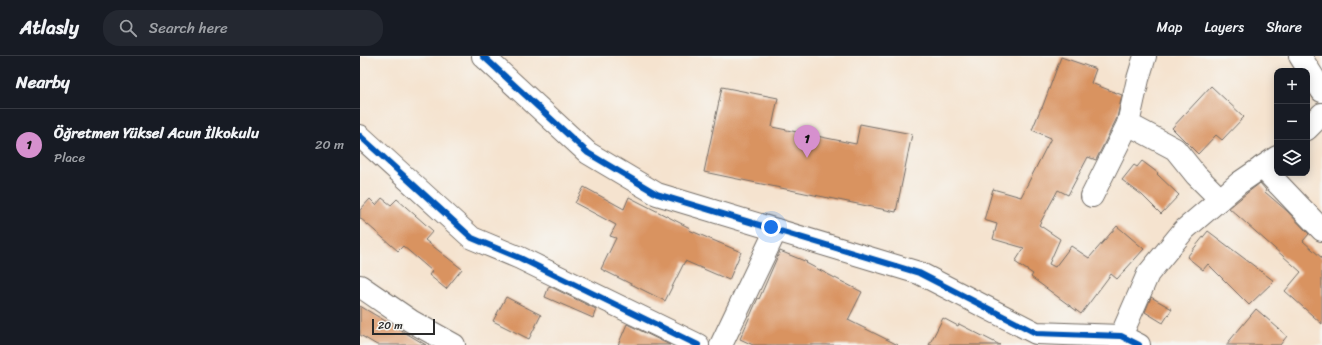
<!DOCTYPE html>
<html lang="en">
<head>
<meta charset="utf-8">
<style>
	:root { --surface:#171b24; --page:#242831; --text:#f1f3f6; --muted:#9ea1a6; --line:#363941; --accent:#d690ce }
	body { margin:0; font-family:Sriracha,sans-serif; background:var(--page); color:var(--text) }
	.controls { position:absolute; right:12px; top:12px; display:grid; overflow:hidden; border-radius:8px; box-shadow:0 2px 10px #0003 }
	.controls button { width:36px; height:36px; display:grid; place-items:center; padding:0; border:0; border-bottom:1px solid var(--line); background:var(--surface); color:var(--text); font:20px sans-serif }
	.scale { position:absolute; left:12px; bottom:10px; width:63px; box-sizing:border-box; padding-left:4px; border:2px solid #2b2b2b; border-top:0; font-size:11px; line-height:14px; white-space:nowrap; color:#2b2b2b; -webkit-text-stroke:3px #f6f6f2; paint-order:stroke }
	.you { position:absolute; left:411px; top:171px; width:14px; height:14px; margin:-10px; border:3px solid #fff; border-radius:50%; background:#1a73e8; box-shadow:0 0 0 6px #1a73e833 }
	.badge { display:grid; place-items:center; width:26px; height:26px; border-radius:50%; background:var(--accent); color:#111; font-size:13px; font-weight:700 }
	.pin { position:absolute; translate:-50% -33px; filter:drop-shadow(0 1px 2px #0008) }
	.pin::after { content:''; position:absolute; top:21px; width:14px; height:12px; background:inherit; clip-path:polygon(0 0,100% 0,50% 100%) }
	.list { margin:0; padding:0; list-style:none }
	h2 { display:flex; justify-content:space-between; align-items:center; height:52px; margin:0; padding:0 16px; font-size:17px }
	h2 small { font-size:13px; font-weight:400; color:var(--muted) }
	.list li { display:grid; grid-template-columns:26px 1fr auto; gap:12px; align-items:center; box-sizing:border-box; height:72px; padding:0 16px; border-top:1px solid var(--line) }
	.list b { display:block; font-size:15px; white-space:nowrap }
	.list p { margin:0; font-size:13px; white-space:nowrap; color:var(--muted) }
	.list em { font-size:13px; font-style:normal; color:var(--muted) }
	.icon { flex:none; width:22px; height:22px; fill:none; stroke:currentColor; stroke-width:2; stroke-linecap:round; stroke-linejoin:round }
	.map { position:relative; flex:none; width:962px; height:289px; overflow:hidden }
	header { display:flex; align-items:center; gap:24px; box-sizing:border-box; height:56px; padding:0 20px; background:var(--surface); border-bottom:1px solid var(--line) }
	header strong { font-size:19px }
	nav { display:flex; gap:22px; margin-inline-start:auto; font-size:14px }
	.search { width:280px; height:36px; background:var(--page); display:flex; align-items:center; gap:10px; box-sizing:border-box; padding:0 14px; border-radius:16px; color:var(--muted); font-size:15px }
	main { display:flex }
	aside { flex:1; background:var(--surface) }
	.map>svg:first-child { display:block }
</style>
</head>
<body>
<header>
<strong>Atlasly</strong>
<div class="search"><svg class="icon" aria-label="search" viewBox="0 0 24 24"><circle cx="10" cy="10" r="6"/><path d="M15 15l6 6"/></svg>Search here</div>
<nav><a>Map</a><a>Layers</a><a>Share</a></nav>
</header>
<main>
<aside>
<h2>Nearby<small></small></h2>
<ul class="list">
<li><span class="badge">1</span><div><b>Öğretmen Yüksel Acun İlkokulu</b><p>Place</p></div><em>20 m</em></li>
</ul>
</aside>
<div class="map">
<svg width="962" height="289" viewBox="0 0 962 289">
	<rect width="100%" height="100%" fill="#f6f6f2"/>
	<filter id="ink" filterUnits="userSpaceOnUse"><feTurbulence type="fractalNoise" baseFrequency=".025" numOctaves="2"/><feDisplacementMap in="SourceGraphic" scale="8" xChannelSelector="R" yChannelSelector="G"/><feConvolveMatrix kernelMatrix="1 2 1 2 8 2 1 2 1" color-interpolation-filters="sRGB"/></filter>
	<filter id="wash" filterUnits="userSpaceOnUse"><feTurbulence type="fractalNoise" baseFrequency=".012" numOctaves="4" result="noise"/><feDisplacementMap in="SourceGraphic" scale="16" xChannelSelector="R" yChannelSelector="G"/><feGaussianBlur stdDeviation="0.9" result="paint"/><feColorMatrix in="noise" values="0 0 0 0 0 0 0 0 0 0 0 0 0 0 0 0 0 1.4 0 .05"/><feComposite in="paint" operator="in"/></filter>
	<g filter="url(#wash)">
		<rect width="100%" height="100%" fill="#f5e3cf"/>
		<g id="blocks">
			<g fill="#d99361">
				<path d="M 701,1 L 736,13 L 731,27 L 762,39 L 757,62 L 736,104 L 728,101 L 708,139 L 698,134 L 679,169 L 700,183 L 689,208 L 695,211 L 711,190 L 729,202 L 757,170 L 784,193 L 757,223 L 751,218 L 721,258 L 671,221 L 673,218 L 655,206 L 664,192 L 633,183 L 637,168 L 624,164 L 633,133 L 661,141 L 691,82 L 672,74 L 681,52 L 682,52 Z"/>
				<path d="M 851,30 L 884,61 L 862,84 L 856,79 L 838,98 L 812,72 Z"/>
				<path d="M 362,31 L 418,42 L 412,71 L 496,88 L 500,68 L 552,78 L 536,156 L 344,116 Z"/>
				<path d="M 782,105 L 798,117 L 797,118 L 819,139 L 801,158 L 782,139 L 762,124 L 774,109 L 777,111 Z"/>
				<path d="M 900,127 L 906,134 L 905,136 L 927,155 L 949,178 L 943,185 L 962,202 L 962,268 L 925,235 L 941,216 L 869,152 L 887,137 Z"/>
				<path d="M 224,131 L 264,153 L 269,141 L 330,172 L 329,174 L 381,196 L 369,224 L 325,205 L 305,245 L 241,213 L 256,182 L 250,180 L 256,169 L 215,147 Z"/>
				<path d="M 22,142 L 31,149 L 37,143 L 73,175 L 65,184 L 102,213 L 86,233 L 69,219 L 72,215 L 43,190 L 38,195 L 0,162 L 0,154 L 10,143 L 16,149 Z"/>
				<path d="M 848,175 L 914,225 L 889,249 L 848,208 L 843,214 L 827,201 Z"/>
				<path d="M 420,195 L 447,206 L 446,207 L 502,236 L 488,264 L 538,289 L 393,289 L 380,283 L 398,242 L 399,243 Z"/>
				<path d="M 189,230 L 236,253 L 233,262 L 185,241 Z"/>
				<path d="M 146,241 L 181,259 L 169,283 L 133,265 Z"/>
				<path d="M 791,241 L 812,253 L 803,267 L 785,256 Z"/>
				<path d="M 0,250 L 66,289 L 17,289 L 0,279 Z"/>
				<path d="M 896,253 L 927,280 L 920,289 L 866,289 Z"/>
				<path d="M 583,262 L 598,270 L 599,268 L 640,289 L 569,289 Z"/>
				<path d="M 267,268 L 310,289 L 258,289 Z"/>
			</g>
		</g>
	</g>
	<g filter="url(#ink)">
		<use href="#blocks" fill-opacity="0" stroke="#726b64" stroke-width="1"/>
		<g fill="none" stroke-linecap="round" stroke-linejoin="round">
			<g stroke="#726b64" stroke-width="24">
				<g id="minor">
					<path d="M 123,0 L 228,97 L 297,138 L 559,217 L 676,277 L 761,280 L 779,289"/>
					<path d="M 785,0 L 778,23 L 768,68 L 815,93 L 836,119 L 860,143"/>
					<path d="M 940,0 L 962,35"/>
					<path d="M 947,73 L 962,58"/>
					<path d="M 0,80 L 112,182 L 160,202 L 338,289"/>
					<path d="M 902,111 L 962,174"/>
					<path d="M 732,140 L 768,68"/>
					<path d="M 0,230 L 51,265 L 94,289"/>
					<path d="M 761,280 L 788,218 L 824,174 L 879,127 L 917,101"/>
					<path d="M 361,289 L 416,174"/>
				</g>
			</g>
			<use href="#minor" stroke="#fff" stroke-width="22"/>
			<g stroke="#f6f6f2" stroke-width="8">
				<g id="cycleway">
					<path d="M 123,0 L 228,97 L 297,138 L 559,217 L 676,277 L 761,280 L 779,289"/>
					<path d="M 0,80 L 112,182 L 160,202 L 338,289"/>
				</g>
			</g>
			<use href="#cycleway" stroke="#0057b8" stroke-width="6"/>
		</g>
	</g>
</svg>
<div class="controls">
<button>+</button>
<button>−</button>
<button><svg class="icon" aria-label="layers" viewBox="0 0 24 24"><path d="M12 4l9 5-9 5-9-5zM3 14l9 5 9-5"/></svg></button>
</div>
<div class="scale">20 m</div>
<div class="you"></div>
<div class="pin badge" style="left:447px;top:102px">1</div>
</div>
</main>
</body>
</html>
